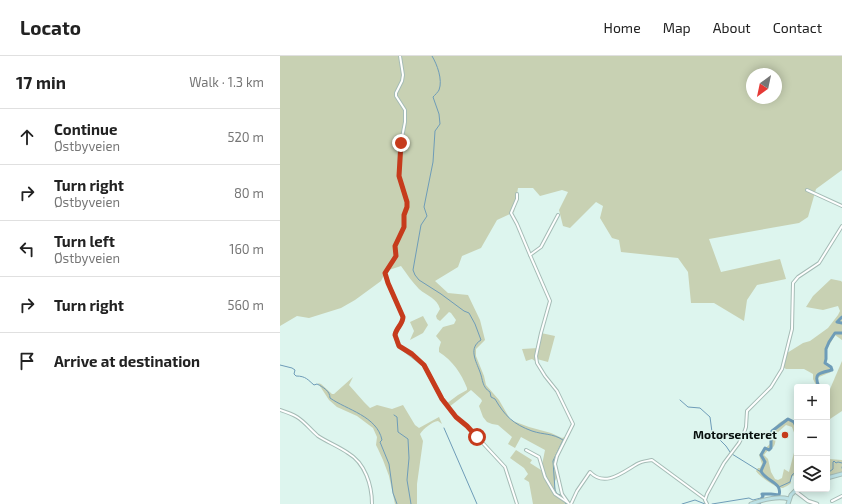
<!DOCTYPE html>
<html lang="en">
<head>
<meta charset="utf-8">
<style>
	:root { --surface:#fff; --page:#f6f6f6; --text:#222; --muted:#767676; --line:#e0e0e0 }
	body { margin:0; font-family:"Exo 2",sans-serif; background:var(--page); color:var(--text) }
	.controls { position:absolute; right:12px; bottom:12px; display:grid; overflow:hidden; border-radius:4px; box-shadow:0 2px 10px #0003 }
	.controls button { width:36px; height:36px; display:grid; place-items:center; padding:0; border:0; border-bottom:1px solid var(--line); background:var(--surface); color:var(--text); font:20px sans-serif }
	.compass { position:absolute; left:466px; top:12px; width:36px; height:36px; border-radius:50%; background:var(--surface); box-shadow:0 2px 10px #0003; rotate:213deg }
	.stop { position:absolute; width:12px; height:12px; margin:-9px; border:3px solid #c63b1c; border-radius:50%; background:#fff }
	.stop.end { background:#c63b1c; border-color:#fff; box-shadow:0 1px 4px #0008 }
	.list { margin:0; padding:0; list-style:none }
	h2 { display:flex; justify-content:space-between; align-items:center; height:52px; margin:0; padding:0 16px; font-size:17px }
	h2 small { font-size:13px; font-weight:400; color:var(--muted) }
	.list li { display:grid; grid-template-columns:26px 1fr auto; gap:12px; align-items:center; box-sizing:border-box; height:56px; padding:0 16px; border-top:1px solid var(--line) }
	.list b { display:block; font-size:15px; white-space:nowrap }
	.list p { margin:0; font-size:13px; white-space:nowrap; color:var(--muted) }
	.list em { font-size:13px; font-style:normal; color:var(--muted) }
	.icon { flex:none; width:22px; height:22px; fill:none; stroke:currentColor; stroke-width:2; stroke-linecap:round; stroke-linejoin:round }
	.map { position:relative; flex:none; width:562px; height:448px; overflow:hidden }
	header { display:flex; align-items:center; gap:24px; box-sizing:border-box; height:56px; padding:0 20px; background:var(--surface); border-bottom:1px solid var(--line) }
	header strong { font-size:19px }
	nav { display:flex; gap:22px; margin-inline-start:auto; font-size:14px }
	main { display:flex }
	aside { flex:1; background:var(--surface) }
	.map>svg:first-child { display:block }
</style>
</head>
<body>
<header>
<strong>Locato</strong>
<nav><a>Home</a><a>Map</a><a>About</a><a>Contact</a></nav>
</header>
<main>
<aside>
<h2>17 min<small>Walk · 1.3 km</small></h2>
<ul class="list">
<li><svg class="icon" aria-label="ahead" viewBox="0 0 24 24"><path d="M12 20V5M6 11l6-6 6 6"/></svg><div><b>Continue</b><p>Østbyveien</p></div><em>520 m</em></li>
<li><svg class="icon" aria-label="right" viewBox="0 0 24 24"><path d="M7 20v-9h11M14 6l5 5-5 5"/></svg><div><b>Turn right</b><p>Østbyveien</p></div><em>80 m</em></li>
<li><svg class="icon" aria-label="left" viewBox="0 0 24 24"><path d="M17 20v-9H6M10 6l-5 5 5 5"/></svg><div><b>Turn left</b><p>Østbyveien</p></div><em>160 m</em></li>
<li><svg class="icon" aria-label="right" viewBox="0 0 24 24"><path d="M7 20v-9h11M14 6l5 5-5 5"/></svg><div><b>Turn right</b></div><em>560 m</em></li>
<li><svg class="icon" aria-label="arrive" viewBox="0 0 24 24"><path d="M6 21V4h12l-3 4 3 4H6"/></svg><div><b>Arrive at destination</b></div></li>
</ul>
</aside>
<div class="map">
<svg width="562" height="448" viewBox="0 0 562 448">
	<rect width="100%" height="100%" fill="#ddf5ee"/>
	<g fill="#c8d1b3" fill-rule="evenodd">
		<path d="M 0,0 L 562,0 L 562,114 L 536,133 L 528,161 L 519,167 L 429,183 L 441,216 L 500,203 L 506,223 L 477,229 L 467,244 L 464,265 L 434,247 L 411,247 L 408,216 L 398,202 L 341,196 L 339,184 L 332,182 L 320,162 L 323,150 L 316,146 L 290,172 L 283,170 L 279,154 L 288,136 L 282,134 L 260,140 L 253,132 L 238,132 L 234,156 L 217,164 L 201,192 L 182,200 L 178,211 L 155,225 L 168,237 L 188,239 L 200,264 L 205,284 L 196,293 L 196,300 L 204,320 L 206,329 L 219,344 L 230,363 L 233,365 L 249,371 L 271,377 L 282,382 L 285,381 C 278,396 271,404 277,421 L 274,427 L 277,439 L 283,441 L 287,448 L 253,448 L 249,426 L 244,423 L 248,418 L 244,412 L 230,402 L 236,394 L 252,404 L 250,407 L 261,414 L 265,394 L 241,381 L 235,392 L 228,388 L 232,381 L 218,369 L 212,368 L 207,366 L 203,361 L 199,350 L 202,345 L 201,343 L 191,334 L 169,351 L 166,348 L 178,339 L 187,334 L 187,332 C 181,317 173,305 159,296 L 159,292 L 161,286 L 156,280 L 163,271 L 174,268 L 176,264 L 171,257 L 169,256 L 160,265 L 157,263 L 156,260 L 160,253 C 157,242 147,240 139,233 C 132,226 127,218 121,210 L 106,215 L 101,225 L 75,244 L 61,252 L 29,262 L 17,260 L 0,270 ZM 472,18 L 496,18 L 496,42 L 472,42 Z"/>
		<path d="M 551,223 L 561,225 L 562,226 L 562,284 L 555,279 L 546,295 L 547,301 L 544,307 L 551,311 L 551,316 L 539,321 L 537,324 L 540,331 L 537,331 L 533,323 L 533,318 L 524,313 L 506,313 L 503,311 L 507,297 L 523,287 L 530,285 L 548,272 L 558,259 L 560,255 L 558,250 L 543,254 L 526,251 L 533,240 Z"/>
		<path d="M 143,260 L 148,269 L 143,277 L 130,284 L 134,275 L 130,266 Z"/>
		<path d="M 261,277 L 275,280 L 268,306 L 257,303 L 255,305 L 252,303 L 246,305 L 242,293 L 258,292 Z"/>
		<path d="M 562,305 L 562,355 L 547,365 L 547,340 Z"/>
		<path d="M 73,321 L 69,329 L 84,346 L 90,352 L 97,349 L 112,353 L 123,349 L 135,369 L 139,372 L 159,361 L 162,368 L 158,365 C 152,366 144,372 140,378 L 143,385 L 137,428 L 137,448 L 115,448 L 109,420 L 103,404 L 98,393 L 96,389 L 97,381 L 93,372 L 77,360 L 57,351 L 49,344 L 38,327 L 41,328 L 52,338 L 54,338 Z"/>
		<path d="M 507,362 L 517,366 L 517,415 L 514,417 L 515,419 L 511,421 L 511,427 C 509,429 505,431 503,432 C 497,433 479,420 476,415 L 478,412 L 480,412 L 482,408 L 479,399 C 482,394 491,389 491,385 C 492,382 490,379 490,376 L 499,367 ZM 506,369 L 512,371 L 517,385 L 509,416 L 504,413 L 502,422 L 498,424 L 495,423 L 491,416 L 488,403 L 484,399 C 493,387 495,397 496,378 Z"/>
		<path d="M 547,401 L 549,403 L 562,404 L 562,416 L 547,420 Z"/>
	</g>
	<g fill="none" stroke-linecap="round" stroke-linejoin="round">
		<g stroke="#6e9cb8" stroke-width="1">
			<path d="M 152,0 C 157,8 163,24 159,34 C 158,36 155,39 153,41 L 159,58 L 160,68 L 155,75 L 153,106 L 144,151 L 147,160 L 141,169 L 133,214 L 135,219 L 139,224 L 161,238 L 184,255 L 189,257 L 195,268 L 201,284 C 188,292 196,305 200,316 C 203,324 202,331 210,336 L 211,341 L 215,343 C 225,360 233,368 252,375 C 264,379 272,377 283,384 L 273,405 L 275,434 L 277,438 L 281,439 L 286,448"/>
			<path d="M 0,309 L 12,312 L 15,314 L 14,318 L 16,320 C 26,320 28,324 34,329 L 37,328 C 43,331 50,335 50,342 C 67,354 97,360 102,384 L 100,386 L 109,408 L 113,437 L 117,448"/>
			<path d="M 400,344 L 408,351 L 420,352 L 430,361 L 432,376 L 446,390 L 450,396"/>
			<path d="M 114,359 L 117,361 L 118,376 L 128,383 L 129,402 L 127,424 L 131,448"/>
			<path d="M 164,372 L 197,448"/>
			<path d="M 517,394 L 517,395"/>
			<path d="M 452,398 L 481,416"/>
			<path d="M 547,407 L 547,408"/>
			<path d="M 562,411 L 562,412"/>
			<path d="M 547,412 L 549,416 L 553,413 L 553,406 L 554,405 L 556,407 L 558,406 L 562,407"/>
			<path d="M 499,431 L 510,426 L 512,419 L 517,415"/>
			<path d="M 402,448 L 415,444 L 425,448"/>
			<path d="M 432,448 L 469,442 L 473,444 L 481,442"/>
		</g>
		<g stroke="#6e9cb8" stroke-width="3">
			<path d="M 562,261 L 557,266 L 562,267"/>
			<path d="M 539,331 C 533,317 539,317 552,314 L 551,311 L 545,307 L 546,303 L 546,293 L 549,286 L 555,277 L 562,277"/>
			<path d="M 479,448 L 483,440 L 482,438 L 491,438 L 499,439 C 503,426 485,425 481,415 L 485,406 L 481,399 L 485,392 L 489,394 L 491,392 L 491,378 L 492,375 L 508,363 L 514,366 L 517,372"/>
		</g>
		<g stroke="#a5bcb6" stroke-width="4">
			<g id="minor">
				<path d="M 120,0 L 123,19 L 122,25 L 116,37 L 116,40 L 125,54 L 125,66 L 120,92 L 119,120 L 127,146 L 127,151 L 124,159 L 124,171 L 115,190 L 116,200 L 105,217 L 108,227 L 123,261 L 122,266 L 115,277 L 118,289 L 144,309 L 162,343 L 176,361 L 187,370 L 225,411 L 237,448"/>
				<path d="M 527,134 L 562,150"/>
				<path d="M 237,138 L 237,143 L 231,157 L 237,168 L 250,199"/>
				<path d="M 278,159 L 261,191 L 250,199 L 270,245 L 261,277 L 256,300 L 257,307 L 265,320 L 277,335 L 293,368 L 277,400 L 275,408 L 282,438 L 289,448"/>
				<path d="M 0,354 C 6,356 12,358 17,361 C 25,366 31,374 38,380 C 47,386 58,390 68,397 C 85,407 92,429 92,448"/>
				<path d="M 246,394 L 259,401 L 265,421 L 275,438 L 287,446"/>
				<path d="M 552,445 L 562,440"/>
				<path d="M 291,448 L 297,435 L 310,416 C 325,432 343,416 357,408 C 362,405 367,405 372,404 L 425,443"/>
				<path d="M 427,448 L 425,444 L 427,438 L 444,407 L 459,387 L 464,377 L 466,371 L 467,355 L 491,331 L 502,313 L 512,273 L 513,227 L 518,221 L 539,207 L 562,170"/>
			</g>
		</g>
		<g stroke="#a5bcb6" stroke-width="4.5">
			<path id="tertiary" d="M 515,435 L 528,445 L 537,448"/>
		</g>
		<g stroke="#a5bcb6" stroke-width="5">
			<g id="secondary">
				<path d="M 547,422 L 562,418"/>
				<path d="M 471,448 C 482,444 498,440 509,443"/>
				<path d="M 508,448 L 511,439 L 517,433"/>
			</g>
		</g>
		<use href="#minor" stroke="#fff" stroke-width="2"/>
		<use href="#tertiary" stroke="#fff" stroke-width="2.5"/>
		<use href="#secondary" stroke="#bce1e5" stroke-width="3"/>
	</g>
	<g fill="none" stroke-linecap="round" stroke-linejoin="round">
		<path stroke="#c63b1c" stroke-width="5" d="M 121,87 L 119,120 L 127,146 L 127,151 L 124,159 L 124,171 L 115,190 L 116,200 L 105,217 L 108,227 L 123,261 C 123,268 116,272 115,279 L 119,290 L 132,298 L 144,309 L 162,343 L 176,361 L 187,370 L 197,381"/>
	</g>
	<circle fill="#c63b1c" stroke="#ddf5ee" stroke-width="1.5" cx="505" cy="379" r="4"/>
	<g text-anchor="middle" stroke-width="3" stroke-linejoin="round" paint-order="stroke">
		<g font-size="12" font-weight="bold" fill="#070f0d" stroke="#ddf5ee" text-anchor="end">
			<text x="497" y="383">Motorsenteret</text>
		</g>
	</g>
</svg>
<div class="controls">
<button>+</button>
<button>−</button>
<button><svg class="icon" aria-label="layers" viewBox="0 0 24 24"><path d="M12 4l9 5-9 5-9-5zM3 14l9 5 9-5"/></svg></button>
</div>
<svg class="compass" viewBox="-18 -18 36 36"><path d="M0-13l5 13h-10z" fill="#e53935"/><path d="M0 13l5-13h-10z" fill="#767676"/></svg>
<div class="stop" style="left:197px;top:381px"></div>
<div class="stop end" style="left:121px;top:87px"></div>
</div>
</main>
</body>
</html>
